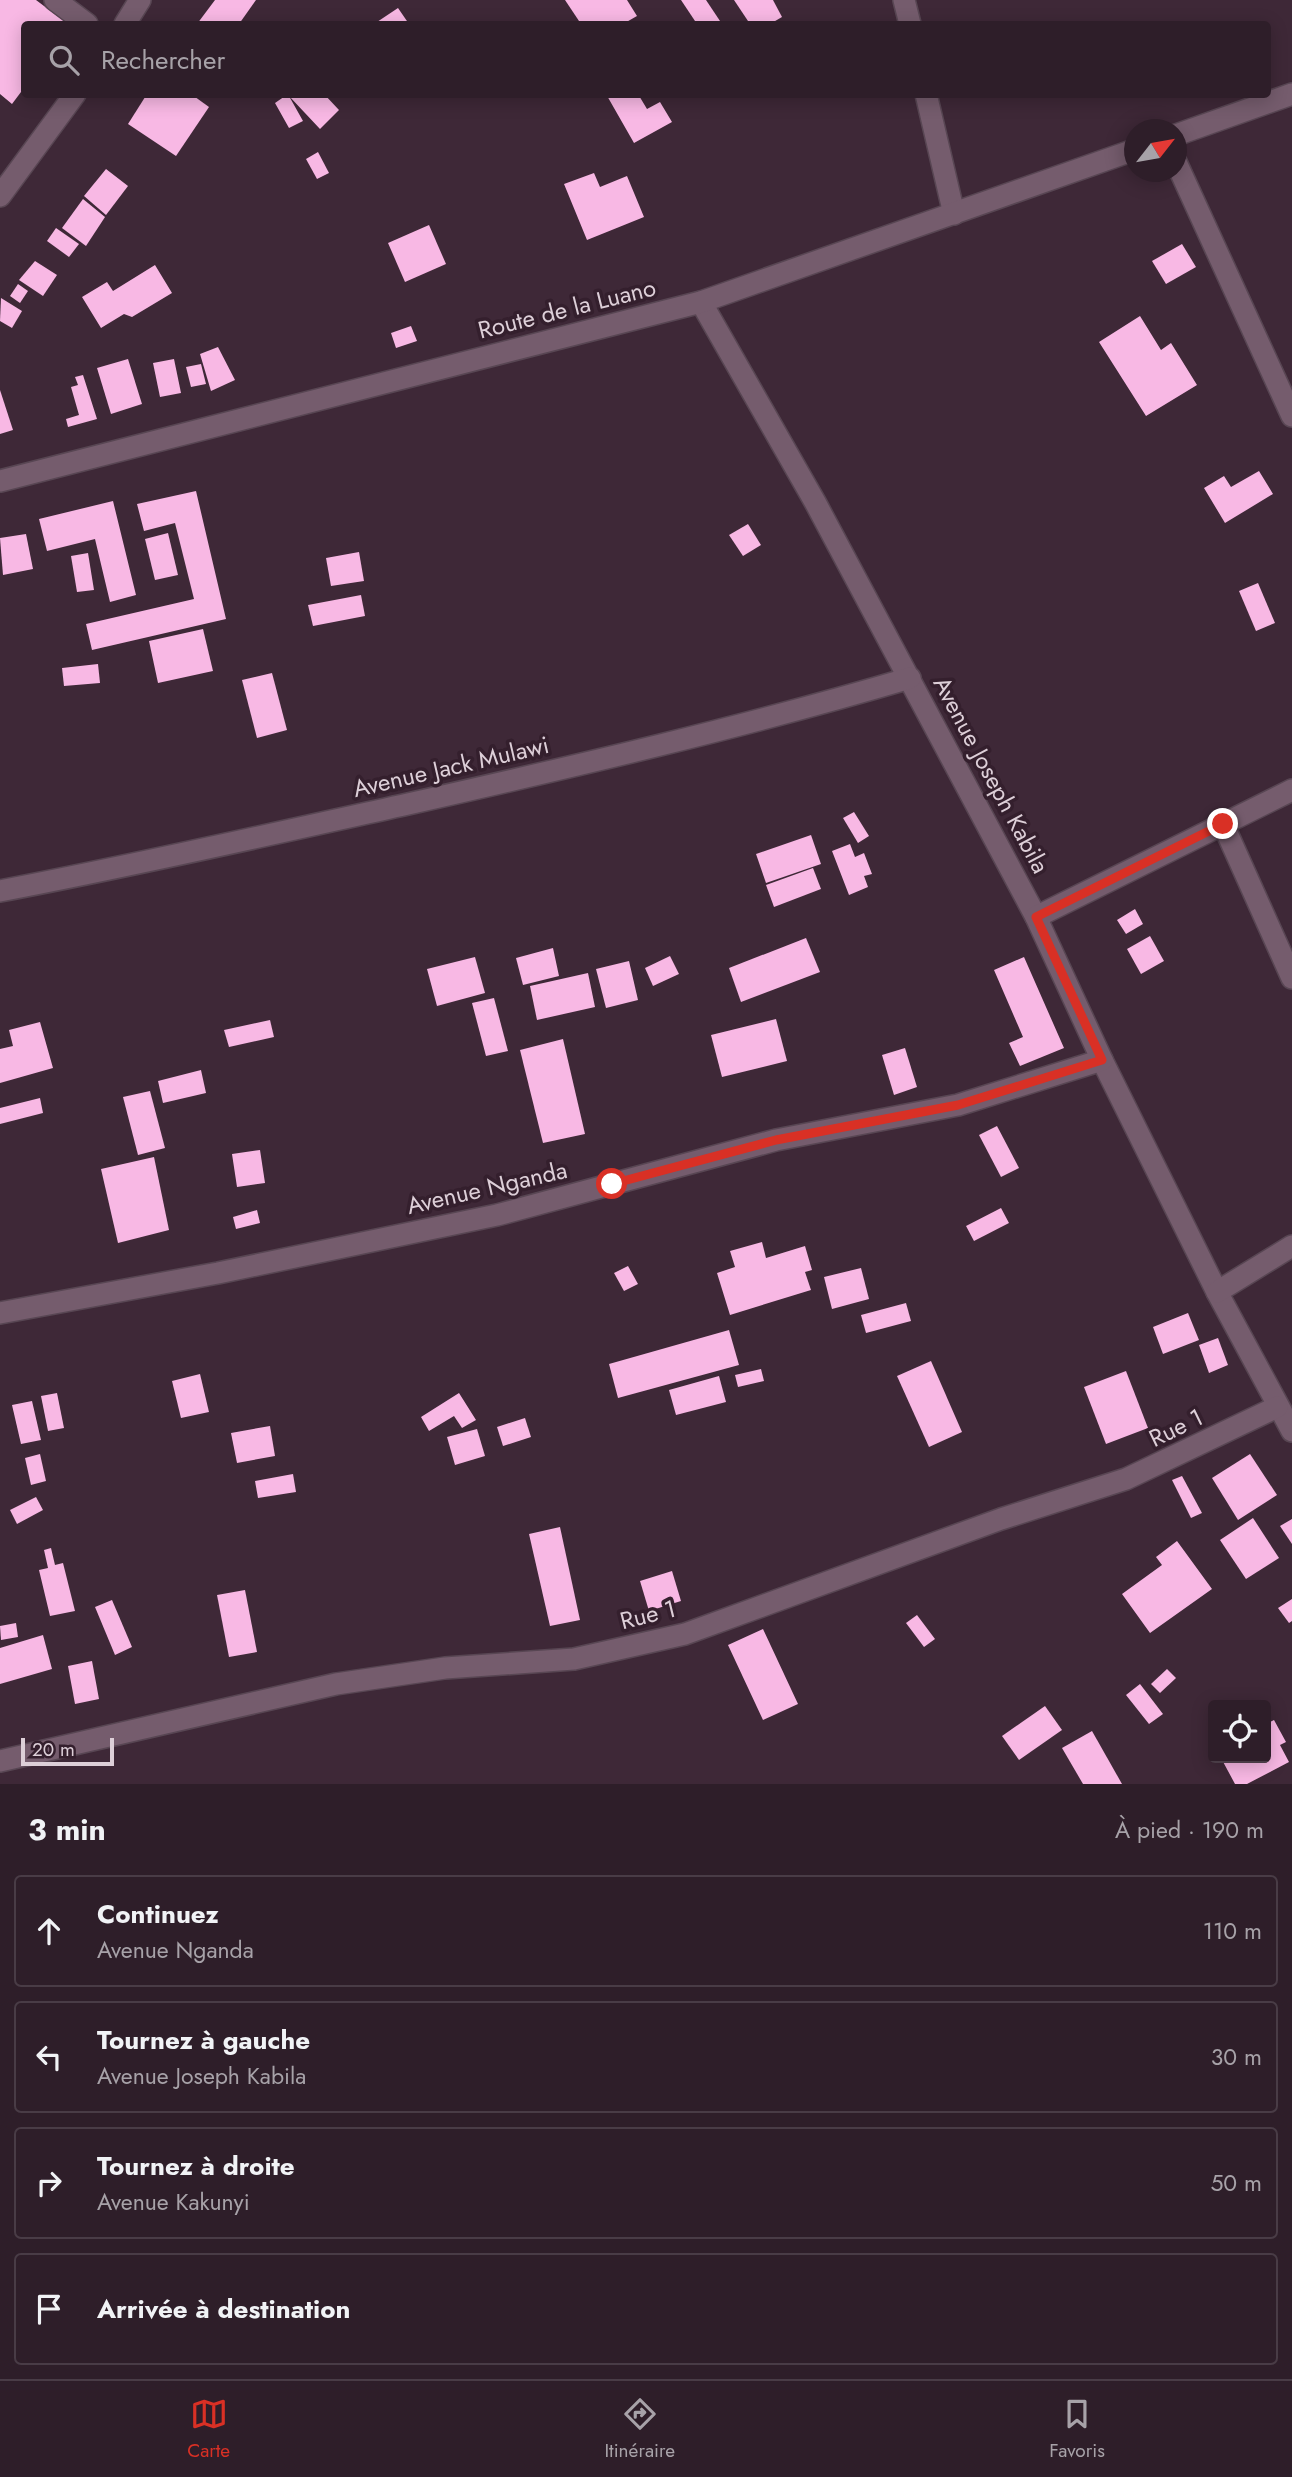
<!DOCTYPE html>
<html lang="fr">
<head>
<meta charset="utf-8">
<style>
	:root { --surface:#2e1e29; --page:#3a2b35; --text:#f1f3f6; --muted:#a7a2a8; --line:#493c46; --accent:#d93025 }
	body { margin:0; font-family:Jost,sans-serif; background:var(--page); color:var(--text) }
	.controls { position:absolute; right:21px; bottom:21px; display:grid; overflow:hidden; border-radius:7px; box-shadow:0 4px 18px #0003 }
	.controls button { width:63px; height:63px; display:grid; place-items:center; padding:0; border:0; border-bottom:2px solid var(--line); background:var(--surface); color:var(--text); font:35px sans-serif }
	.compass { position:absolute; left:1124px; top:119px; width:63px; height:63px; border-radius:50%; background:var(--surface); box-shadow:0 4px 18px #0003; rotate:59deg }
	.scale { position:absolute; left:21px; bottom:18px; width:93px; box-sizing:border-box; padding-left:7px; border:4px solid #ddcfd8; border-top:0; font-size:19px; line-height:24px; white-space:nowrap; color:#ddcfd8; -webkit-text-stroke:5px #341f2d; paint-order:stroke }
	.stop { position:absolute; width:21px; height:21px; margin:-16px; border:5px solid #d93025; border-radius:50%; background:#fff }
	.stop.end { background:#d93025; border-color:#fff; box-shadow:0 2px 7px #0008 }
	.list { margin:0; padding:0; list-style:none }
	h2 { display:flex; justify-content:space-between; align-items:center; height:91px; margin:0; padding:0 28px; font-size:30px }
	h2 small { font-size:23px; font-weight:400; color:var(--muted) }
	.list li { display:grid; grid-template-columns:46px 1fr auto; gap:21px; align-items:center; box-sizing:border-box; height:112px; margin:0 14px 14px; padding:0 14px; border:2px solid var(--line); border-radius:7px }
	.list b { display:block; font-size:26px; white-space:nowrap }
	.list p { margin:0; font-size:23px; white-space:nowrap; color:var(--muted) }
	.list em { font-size:23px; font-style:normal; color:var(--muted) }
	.icon { flex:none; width:38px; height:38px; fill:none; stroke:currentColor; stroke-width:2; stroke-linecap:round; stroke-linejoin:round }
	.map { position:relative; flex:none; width:1292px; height:1784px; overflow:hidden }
	.search { position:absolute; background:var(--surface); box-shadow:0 4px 18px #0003; left:21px; right:21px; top:21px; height:77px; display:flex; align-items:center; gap:18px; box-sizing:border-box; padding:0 24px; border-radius:7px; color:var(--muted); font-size:26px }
	.sheet { height:595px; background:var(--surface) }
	nav { display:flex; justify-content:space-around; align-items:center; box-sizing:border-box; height:98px; border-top:2px solid var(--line); background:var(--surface); font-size:19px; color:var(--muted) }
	nav a { display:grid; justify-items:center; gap:4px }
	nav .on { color:var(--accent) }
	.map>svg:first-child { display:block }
</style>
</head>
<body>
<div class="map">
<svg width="1292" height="1784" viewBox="0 0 1292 1784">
	<rect width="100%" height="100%" fill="#3e2837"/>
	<g fill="#f8b8e4">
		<path d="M 0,0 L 36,0 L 68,24 L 24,24 L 24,88 L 12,104 L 0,94 Z"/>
		<path d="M 215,0 L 256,0 L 239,24 L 197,24 Z"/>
		<path d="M 565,0 L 627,0 L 637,16 L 623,24 L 581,24 Z"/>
		<path d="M 681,0 L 706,0 L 722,24 L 697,24 Z"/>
		<path d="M 734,0 L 773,0 L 782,17 L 770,24 L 750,24 Z"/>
		<path d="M 398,8 L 409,24 L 374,24 Z"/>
		<path d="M 147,94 L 191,94 L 209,107 L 176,156 L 128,124 Z"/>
		<path d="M 288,94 L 324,94 L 339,110 L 320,129 L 289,96 L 303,121 L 289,128 L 275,103 Z"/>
		<path d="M 606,94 L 638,94 L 647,109 L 660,102 L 672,122 L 634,143 Z"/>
		<path d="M 318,152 L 329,173 L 317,179 L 306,159 Z"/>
		<path d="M 106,169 L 128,186 L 106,215 L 84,196 Z"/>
		<path d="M 594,173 L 600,187 L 627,176 L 644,217 L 587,240 L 564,184 Z"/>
		<path d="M 83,199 L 105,217 L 86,246 L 62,228 Z"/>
		<path d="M 429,225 L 446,264 L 405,282 L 388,243 Z"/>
		<path d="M 56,228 L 79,244 L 69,257 L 47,241 Z"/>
		<path d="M 1182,244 L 1196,267 L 1166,284 L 1152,261 Z"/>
		<path d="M 35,261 L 57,275 L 43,296 L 19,280 Z"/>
		<path d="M 155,265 L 172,293 L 132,317 L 124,314 L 101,328 L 82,297 L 107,282 L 113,291 Z"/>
		<path d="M 18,284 L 28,291 L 20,303 L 10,296 Z"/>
		<path d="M 1,298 L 22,311 L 12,328 L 0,321 Z"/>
		<path d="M 1140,316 L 1161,350 L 1171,343 L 1197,385 L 1146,416 L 1099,342 Z"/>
		<path d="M 411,326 L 417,341 L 396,348 L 391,333 Z"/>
		<path d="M 218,347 L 235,380 L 211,391 L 200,354 Z"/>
		<path d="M 128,359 L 142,404 L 111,414 L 97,368 Z"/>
		<path d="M 174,359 L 181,393 L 160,397 L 153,363 Z"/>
		<path d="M 201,364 L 206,384 L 191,387 L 186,367 Z"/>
		<path d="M 83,375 L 97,419 L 68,427 L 66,419 L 79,415 L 71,387 L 78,385 L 75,377 Z"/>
		<path d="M 0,390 L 13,430 L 0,434 Z"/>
		<path d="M 1259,471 L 1273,494 L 1225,523 L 1204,488 L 1224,476 L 1231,487 Z"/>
		<path d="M 196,491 L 226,619 L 92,650 L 86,624 L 194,599 L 175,523 L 144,531 L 137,504 Z"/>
		<path d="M 113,501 L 136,595 L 110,602 L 95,539 L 47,551 L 39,519 Z"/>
		<path d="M 748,524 L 761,545 L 743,556 L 729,535 Z"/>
		<path d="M 168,533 L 178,575 L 155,580 L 145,539 Z"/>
		<path d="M 26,534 L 33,569 L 3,575 L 0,538 Z"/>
		<path d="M 359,552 L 364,581 L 331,586 L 326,558 Z"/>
		<path d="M 88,553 L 94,590 L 77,592 L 71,556 Z"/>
		<path d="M 1258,583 L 1275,623 L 1256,631 L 1239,591 Z"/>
		<path d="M 361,595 L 365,616 L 313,626 L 308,605 Z"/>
		<path d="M 203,629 L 213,671 L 158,683 L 149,641 Z"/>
		<path d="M 98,664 L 100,683 L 64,686 L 62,668 Z"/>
		<path d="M 272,673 L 287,730 L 257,738 L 242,680 Z"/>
		<path d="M 854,812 L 869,836 L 858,843 L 843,818 Z"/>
		<path d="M 811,835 L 821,864 L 766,883 L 756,854 Z"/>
		<path d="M 850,844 L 855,857 L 864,853 L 872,874 L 864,876 L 868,887 L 849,895 L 832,851 Z"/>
		<path d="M 813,868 L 821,889 L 774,907 L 766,885 Z"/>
		<path d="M 1135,909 L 1143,924 L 1126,934 L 1117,920 Z"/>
		<path d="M 1150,936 L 1164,961 L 1141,974 L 1127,949 Z"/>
		<path d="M 806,938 L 820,972 L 741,1002 L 729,968 Z"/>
		<path d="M 553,948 L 559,976 L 523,985 L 516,958 Z"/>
		<path d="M 670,956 L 679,974 L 653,986 L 645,968 Z"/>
		<path d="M 475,957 L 485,993 L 437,1006 L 427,969 Z"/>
		<path d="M 1024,957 L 1064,1048 L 1020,1066 L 1009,1043 L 1023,1037 L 994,970 Z"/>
		<path d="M 629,961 L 638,1000 L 606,1008 L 596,969 Z"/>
		<path d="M 588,973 L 595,1007 L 537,1020 L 530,986 Z"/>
		<path d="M 494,998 L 508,1051 L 486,1056 L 472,1003 Z"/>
		<path d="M 776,1019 L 787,1061 L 722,1077 L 711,1035 Z"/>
		<path d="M 270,1020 L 274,1037 L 229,1047 L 224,1030 Z"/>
		<path d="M 40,1022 L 53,1068 L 0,1083 L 0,1049 L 13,1046 L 9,1030 Z"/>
		<path d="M 563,1039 L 585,1134 L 543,1143 L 520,1050 Z"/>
		<path d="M 905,1048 L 917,1087 L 894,1095 L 882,1055 Z"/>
		<path d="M 201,1070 L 206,1093 L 163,1103 L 158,1081 Z"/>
		<path d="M 150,1091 L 165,1148 L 138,1155 L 123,1097 Z"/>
		<path d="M 40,1098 L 43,1113 L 0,1124 L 0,1108 Z"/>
		<path d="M 997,1126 L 1019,1168 L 1001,1177 L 979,1135 Z"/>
		<path d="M 260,1150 L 265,1183 L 237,1187 L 232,1154 Z"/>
		<path d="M 154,1157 L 169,1230 L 118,1243 L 101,1169 Z"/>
		<path d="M 1001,1208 L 1009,1223 L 974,1241 L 966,1226 Z"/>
		<path d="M 257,1210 L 260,1223 L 236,1229 L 233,1217 Z"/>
		<path d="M 762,1242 L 766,1258 L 805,1246 L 812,1270 L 805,1272 L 811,1290 L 730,1315 L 717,1273 L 735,1267 L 730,1251 Z"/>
		<path d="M 628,1266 L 638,1284 L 624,1291 L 614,1273 Z"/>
		<path d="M 861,1268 L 869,1299 L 832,1309 L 824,1277 Z"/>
		<path d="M 906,1303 L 911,1321 L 866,1333 L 861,1315 Z"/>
		<path d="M 1188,1313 L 1199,1340 L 1163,1354 L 1153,1327 Z"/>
		<path d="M 729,1330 L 739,1365 L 618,1398 L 609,1364 Z"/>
		<path d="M 1218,1338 L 1228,1365 L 1209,1373 L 1199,1345 Z"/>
		<path d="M 931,1361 L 962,1432 L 929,1447 L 897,1376 Z"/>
		<path d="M 761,1369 L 764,1381 L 738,1387 L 735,1375 Z"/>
		<path d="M 1126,1371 L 1148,1428 L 1106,1444 L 1084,1387 Z"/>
		<path d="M 200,1374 L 209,1412 L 181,1418 L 172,1381 Z"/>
		<path d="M 719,1376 L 726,1402 L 676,1415 L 669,1390 Z"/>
		<path d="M 57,1393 L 64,1428 L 48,1431 L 41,1396 Z"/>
		<path d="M 459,1393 L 476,1420 L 462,1428 L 454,1416 L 429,1431 L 421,1417 Z"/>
		<path d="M 32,1401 L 41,1440 L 21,1444 L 12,1405 Z"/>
		<path d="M 525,1418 L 531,1437 L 503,1446 L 497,1427 Z"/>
		<path d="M 270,1426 L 275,1456 L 237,1463 L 231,1433 Z"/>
		<path d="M 477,1429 L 485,1456 L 455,1465 L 447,1437 Z"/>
		<path d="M 40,1454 L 46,1481 L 31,1485 L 25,1458 Z"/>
		<path d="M 1250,1454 L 1277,1495 L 1238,1520 L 1212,1478 Z"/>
		<path d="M 293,1474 L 296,1492 L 258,1498 L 255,1481 Z"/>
		<path d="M 1182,1476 L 1202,1513 L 1191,1518 L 1172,1480 Z"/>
		<path d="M 36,1497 L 43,1510 L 17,1524 L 10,1510 Z"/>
		<path d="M 1253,1518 L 1279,1558 L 1246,1579 L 1220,1540 Z"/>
		<path d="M 1292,1519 L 1292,1544 L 1280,1526 Z"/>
		<path d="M 560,1527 L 580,1620 L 550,1626 L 529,1534 Z"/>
		<path d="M 1177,1541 L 1212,1589 L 1150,1633 L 1122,1594 L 1162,1565 L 1156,1557 Z"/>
		<path d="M 51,1548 L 55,1565 L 63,1563 L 75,1611 L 50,1616 L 39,1570 L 48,1568 L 44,1550 Z"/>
		<path d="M 672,1571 L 681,1601 L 649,1611 L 640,1581 Z"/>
		<path d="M 245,1590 L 257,1652 L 229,1657 L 217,1595 Z"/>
		<path d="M 1292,1599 L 1292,1621 L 1289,1623 L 1278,1608 Z"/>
		<path d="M 112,1600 L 132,1647 L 115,1655 L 95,1607 Z"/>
		<path d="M 917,1615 L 935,1639 L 924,1647 L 906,1623 Z"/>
		<path d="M 16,1623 L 18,1637 L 1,1640 L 0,1626 Z"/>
		<path d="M 763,1629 L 798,1704 L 763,1720 L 728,1645 Z"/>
		<path d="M 43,1635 L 52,1669 L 0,1684 L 0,1648 Z"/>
		<path d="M 92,1661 L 99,1699 L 75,1704 L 68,1666 Z"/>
		<path d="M 1167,1669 L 1176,1678 L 1160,1693 L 1151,1684 Z"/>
		<path d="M 1140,1684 L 1163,1714 L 1149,1724 L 1126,1695 Z"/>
		<path d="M 1045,1706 L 1062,1730 L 1019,1760 L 1002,1736 Z"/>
		<path d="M 1274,1720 L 1286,1742 L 1280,1745 L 1289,1762 L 1247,1784 L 1235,1784 L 1221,1758 L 1266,1758 L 1266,1724 Z"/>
		<path d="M 1092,1731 L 1122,1784 L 1083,1784 L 1062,1748 Z"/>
	</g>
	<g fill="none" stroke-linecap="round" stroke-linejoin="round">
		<g stroke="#584653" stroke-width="24">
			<g id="minor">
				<path d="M 55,0 L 87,24"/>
				<path d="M 904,0 L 910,24"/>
				<path d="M 125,24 L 140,0"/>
				<path d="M 926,94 L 954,214"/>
				<path d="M 1176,135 L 1292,94"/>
				<path d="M 1176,162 L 1292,416"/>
				<path d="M 0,196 L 75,94"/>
				<path d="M 701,302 L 815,502 L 1036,917 L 1102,1060 L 1217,1292 L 1292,1431"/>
				<path d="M 0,481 L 701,302 L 1134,150"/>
				<path d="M 1223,824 L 1292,978"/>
				<path d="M 0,891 C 137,865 272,834 408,804 C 576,766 744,727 910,678"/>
				<path d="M 1036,917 L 1292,790"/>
				<path d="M 1217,1292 L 1292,1246"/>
				<path d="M 0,1313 L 218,1273 L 497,1215 L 776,1140 L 958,1105 L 1102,1060"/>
				<path d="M 0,1761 L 336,1684 L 445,1668 L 574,1659 L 685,1634 L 1001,1519 L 1126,1479 L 1277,1407"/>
			</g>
		</g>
		<use href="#minor" stroke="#755c6d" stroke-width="21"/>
	</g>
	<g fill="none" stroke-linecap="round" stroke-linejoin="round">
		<path stroke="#d93025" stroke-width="9" d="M 612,1184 L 776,1140 L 958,1105 L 1102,1060 L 1036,917 L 1223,824"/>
	</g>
	<g text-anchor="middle" stroke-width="7" stroke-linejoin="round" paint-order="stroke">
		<g font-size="24" fill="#ddcfd8" stroke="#341f2d">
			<text transform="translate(567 309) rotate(-14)" y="8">Route de la Luano</text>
			<text transform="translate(451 767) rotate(-13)" y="8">Avenue Jack Mulawi</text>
			<text transform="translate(991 775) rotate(62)" y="8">Avenue Joseph Kabila</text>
			<text transform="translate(487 1188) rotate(-13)" y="8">Avenue Nganda</text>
			<text transform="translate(1176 1428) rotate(-26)" y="8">Rue 1</text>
			<text transform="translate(648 1615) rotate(-14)" y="8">Rue 1</text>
		</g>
	</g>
</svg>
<div class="controls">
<button><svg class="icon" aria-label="locate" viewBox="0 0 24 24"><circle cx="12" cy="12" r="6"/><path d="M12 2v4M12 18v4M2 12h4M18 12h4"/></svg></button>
</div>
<svg class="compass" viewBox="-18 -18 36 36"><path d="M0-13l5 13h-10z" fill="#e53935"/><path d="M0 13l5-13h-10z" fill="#a7a2a8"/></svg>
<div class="scale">20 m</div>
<div class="stop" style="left:612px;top:1184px"></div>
<div class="stop end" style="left:1223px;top:824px"></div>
<div class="search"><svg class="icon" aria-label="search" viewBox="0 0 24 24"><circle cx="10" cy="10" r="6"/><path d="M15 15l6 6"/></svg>Rechercher</div>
</div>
<section class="sheet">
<h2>3 min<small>À pied · 190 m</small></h2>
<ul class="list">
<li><svg class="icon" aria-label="ahead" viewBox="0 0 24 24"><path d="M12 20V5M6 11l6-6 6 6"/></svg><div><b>Continuez</b><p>Avenue Nganda</p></div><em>110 m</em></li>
<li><svg class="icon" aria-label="left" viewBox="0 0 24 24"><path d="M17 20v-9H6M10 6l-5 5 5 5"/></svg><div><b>Tournez à gauche</b><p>Avenue Joseph Kabila</p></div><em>30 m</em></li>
<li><svg class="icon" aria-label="right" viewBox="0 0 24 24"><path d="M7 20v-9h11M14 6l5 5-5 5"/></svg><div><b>Tournez à droite</b><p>Avenue Kakunyi</p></div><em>50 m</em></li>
<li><svg class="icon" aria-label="arrive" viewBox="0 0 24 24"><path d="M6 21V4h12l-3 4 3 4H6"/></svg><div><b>Arrivée à destination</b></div></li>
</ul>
</section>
<nav>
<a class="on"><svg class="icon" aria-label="map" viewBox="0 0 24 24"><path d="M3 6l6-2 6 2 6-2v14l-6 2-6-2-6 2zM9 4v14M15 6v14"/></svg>Carte</a>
<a><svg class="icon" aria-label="directions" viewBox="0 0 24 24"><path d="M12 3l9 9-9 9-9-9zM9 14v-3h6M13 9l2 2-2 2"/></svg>Itinéraire</a>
<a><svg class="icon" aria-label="saved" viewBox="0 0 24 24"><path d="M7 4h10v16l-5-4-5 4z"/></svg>Favoris</a>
</nav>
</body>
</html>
